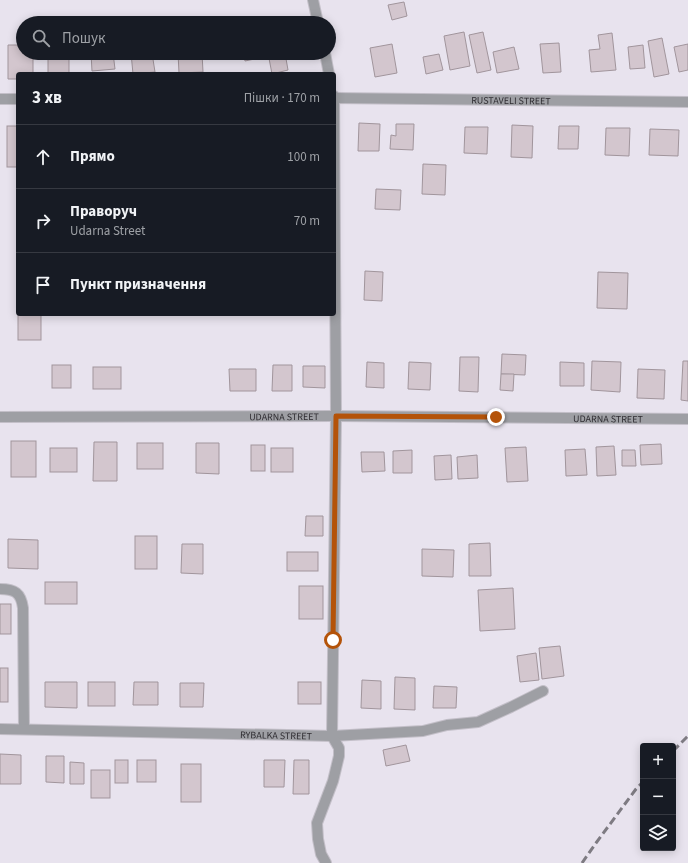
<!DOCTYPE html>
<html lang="uk">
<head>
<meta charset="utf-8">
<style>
	:root { --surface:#171b24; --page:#242831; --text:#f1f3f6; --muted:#9ea1a6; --line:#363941 }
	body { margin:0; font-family:"Source Sans 3",sans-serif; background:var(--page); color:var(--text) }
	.controls { position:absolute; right:12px; bottom:12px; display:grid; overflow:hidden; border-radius:4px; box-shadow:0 2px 10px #0003 }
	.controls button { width:36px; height:36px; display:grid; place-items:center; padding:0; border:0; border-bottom:1px solid var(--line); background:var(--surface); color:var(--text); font:20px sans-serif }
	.stop { position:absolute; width:12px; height:12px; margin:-9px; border:3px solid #b45309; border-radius:50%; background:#fff }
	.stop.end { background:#b45309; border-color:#fff; box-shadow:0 1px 4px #0008 }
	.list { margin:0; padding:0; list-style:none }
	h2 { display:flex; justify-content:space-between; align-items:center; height:52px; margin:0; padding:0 16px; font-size:17px }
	h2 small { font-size:13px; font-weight:400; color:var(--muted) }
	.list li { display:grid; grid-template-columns:26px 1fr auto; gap:12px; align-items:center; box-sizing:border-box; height:64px; padding:0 16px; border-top:1px solid var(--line) }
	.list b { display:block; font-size:15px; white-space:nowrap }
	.list p { margin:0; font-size:13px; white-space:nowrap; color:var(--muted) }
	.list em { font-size:13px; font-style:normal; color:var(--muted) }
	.icon { flex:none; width:22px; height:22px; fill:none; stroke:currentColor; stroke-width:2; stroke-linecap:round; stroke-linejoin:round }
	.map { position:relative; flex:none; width:688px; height:863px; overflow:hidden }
	.search { position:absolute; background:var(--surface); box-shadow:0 2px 10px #0003; left:16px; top:16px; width:320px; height:44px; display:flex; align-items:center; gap:10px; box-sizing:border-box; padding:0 14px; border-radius:22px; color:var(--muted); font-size:15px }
	.panel { position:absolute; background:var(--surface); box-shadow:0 2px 10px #0003; left:16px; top:72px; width:320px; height:244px; border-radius:4px }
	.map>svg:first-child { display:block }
</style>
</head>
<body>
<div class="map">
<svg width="688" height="863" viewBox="0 0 688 863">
	<rect width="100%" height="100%" fill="#e8e3ee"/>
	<g fill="#d3c6ce" stroke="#a1959c">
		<path d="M 404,2 L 407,16 L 392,20 L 388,5 Z"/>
		<path d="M 161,17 L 162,23 L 146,23 L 145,19 Z"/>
		<path d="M 464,32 L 470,66 L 450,70 L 444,36 Z"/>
		<path d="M 483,32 L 491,70 L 477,73 L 469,35 Z"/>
		<path d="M 612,33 L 616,70 L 591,72 L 589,50 L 600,49 L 598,35 Z"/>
		<path d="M 662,38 L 669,74 L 654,77 L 648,41 Z"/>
		<path d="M 559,43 L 561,72 L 543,73 L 540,44 Z"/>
		<path d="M 392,44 L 397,73 L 375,77 L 370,48 Z"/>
		<path d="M 688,44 L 688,70 L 679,72 L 674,47 Z"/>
		<path d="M 8,45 L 23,45 L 23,53 L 33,53 L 33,74 L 18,74 L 18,79 L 8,79 Z"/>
		<path d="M 643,45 L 645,68 L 630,69 L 628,47 Z"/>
		<path d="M 514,47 L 519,69 L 497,73 L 493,52 Z"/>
		<rect x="48" y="53" width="21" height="21"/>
		<path d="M 91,53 L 113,53 L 115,69 L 92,71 Z"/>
		<path d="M 131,53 L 152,53 L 155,72 L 133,74 Z"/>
		<path d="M 178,53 L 202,53 L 203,72 L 179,73 Z"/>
		<path d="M 243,53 L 264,53 L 264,57 L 245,61 Z"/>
		<path d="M 268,53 L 285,53 L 288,70 L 272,74 Z"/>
		<path d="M 439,54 L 443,70 L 426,74 L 423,57 Z"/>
		<path d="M 359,123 L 380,124 L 379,151 L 358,151 Z"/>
		<path d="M 396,124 L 414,124 L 413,150 L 390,149 L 391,135 L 396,136 Z"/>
		<path d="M 512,125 L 533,126 L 532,158 L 511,157 Z"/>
		<rect x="7" y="126" width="11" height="41"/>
		<path d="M 559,126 L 579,126 L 578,149 L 558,149 Z"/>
		<path d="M 465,127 L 488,127 L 487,154 L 464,153 Z"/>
		<path d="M 606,128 L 630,128 L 629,156 L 605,155 Z"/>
		<path d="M 650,129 L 679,130 L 678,156 L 649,155 Z"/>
		<path d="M 423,164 L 446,165 L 445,195 L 422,194 Z"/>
		<path d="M 376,189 L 401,190 L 400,210 L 375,209 Z"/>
		<path d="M 365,271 L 383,272 L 382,301 L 364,300 Z"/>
		<path d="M 598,272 L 628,273 L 627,309 L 597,308 Z"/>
		<rect x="18" y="314" width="23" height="26"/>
		<path d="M 502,354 L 526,355 L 525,375 L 501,374 Z"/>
		<path d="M 460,357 L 479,357 L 478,392 L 459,391 Z"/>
		<path d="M 592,361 L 621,362 L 620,392 L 591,390 Z"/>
		<path d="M 683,361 L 688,361 L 688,401 L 681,400 Z"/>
		<path d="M 367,362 L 384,363 L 384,388 L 366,387 Z"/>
		<path d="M 409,362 L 431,363 L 430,390 L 408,389 Z"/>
		<path d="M 560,362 L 584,363 L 584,386 L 560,386 Z"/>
		<rect x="52" y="365" width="19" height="23"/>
		<path d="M 273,365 L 292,365 L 292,391 L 272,391 Z"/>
		<path d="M 303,366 L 325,366 L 325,388 L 303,387 Z"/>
		<rect x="93" y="367" width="28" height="22"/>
		<path d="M 229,369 L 256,369 L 256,391 L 230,391 Z"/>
		<path d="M 638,369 L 665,370 L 664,399 L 637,398 Z"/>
		<path d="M 501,374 L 514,374 L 513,391 L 500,390 Z"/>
		<rect x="11" y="441" width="25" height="36"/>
		<path d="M 94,442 L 117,442 L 117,481 L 93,481 Z"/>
		<rect x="137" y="443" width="26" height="26"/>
		<path d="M 196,443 L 219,443 L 219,474 L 196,473 Z"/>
		<path d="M 661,444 L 662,464 L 641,465 L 640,445 Z"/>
		<rect x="251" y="445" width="14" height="26"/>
		<path d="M 614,446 L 616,475 L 597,476 L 596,447 Z"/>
		<path d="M 526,447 L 528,481 L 507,482 L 505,448 Z"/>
		<rect x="50" y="448" width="27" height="24"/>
		<rect x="271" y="448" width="22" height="24"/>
		<path d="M 585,449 L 587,475 L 566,476 L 565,450 Z"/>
		<path d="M 412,450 L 412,473 L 393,473 L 393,451 Z"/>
		<path d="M 622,450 L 635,450 L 636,466 L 622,466 Z"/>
		<path d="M 361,452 L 384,452 L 385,471 L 362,472 Z"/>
		<path d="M 451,455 L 452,479 L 435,480 L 434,456 Z"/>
		<path d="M 477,455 L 478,478 L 458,479 L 457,457 Z"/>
		<path d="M 306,516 L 323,516 L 323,536 L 305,536 Z"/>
		<rect x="135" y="536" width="22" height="33"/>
		<path d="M 8,539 L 38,540 L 38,569 L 8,568 Z"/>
		<path d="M 490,543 L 491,576 L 469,576 L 469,544 Z"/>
		<path d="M 182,544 L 203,544 L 203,574 L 181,573 Z"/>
		<path d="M 422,549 L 454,550 L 453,577 L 422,576 Z"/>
		<rect x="287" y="552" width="31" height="19"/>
		<rect x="45" y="582" width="32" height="22"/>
		<rect x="299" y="586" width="24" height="33"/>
		<path d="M 513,588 L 515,629 L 480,631 L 478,590 Z"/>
		<rect x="0" y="604" width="11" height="30"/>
		<path d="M 560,646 L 564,676 L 542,679 L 539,648 Z"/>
		<path d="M 536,653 L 539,680 L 520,682 L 517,656 Z"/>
		<rect x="0" y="668" width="8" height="34"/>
		<path d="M 395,677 L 415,678 L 415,710 L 394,709 Z"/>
		<path d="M 362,680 L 381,681 L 381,709 L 361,708 Z"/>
		<path d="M 45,682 L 77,682 L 77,708 L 45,707 Z"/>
		<rect x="88" y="682" width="27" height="24"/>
		<path d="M 134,682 L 158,682 L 158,705 L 133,705 Z"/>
		<rect x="298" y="682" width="23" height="22"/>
		<path d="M 180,683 L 204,683 L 203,707 L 180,707 Z"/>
		<path d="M 434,686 L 457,687 L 456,708 L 433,708 Z"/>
		<path d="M 406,745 L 410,761 L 386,766 L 383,750 Z"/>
		<path d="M 0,754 L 21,755 L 21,784 L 0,784 Z"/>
		<path d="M 46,756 L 64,756 L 64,783 L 46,782 Z"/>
		<rect x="115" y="760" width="13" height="23"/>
		<rect x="137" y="760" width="19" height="22"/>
		<path d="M 264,760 L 285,760 L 284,787 L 264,787 Z"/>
		<path d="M 294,760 L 309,760 L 309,794 L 293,794 Z"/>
		<path d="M 70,762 L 84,763 L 84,784 L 70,784 Z"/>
		<rect x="181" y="764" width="20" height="38"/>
		<rect x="91" y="770" width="19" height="28"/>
	</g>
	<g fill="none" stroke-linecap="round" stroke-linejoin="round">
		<g stroke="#c3bfc8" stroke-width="12">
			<g id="minor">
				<path d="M 313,0 L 318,23"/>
				<path d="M 325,53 L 329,74"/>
				<path id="s1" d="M 334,98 L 688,102"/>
				<path d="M 0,99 L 18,99"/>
				<path id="s2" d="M 0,417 L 336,416 L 688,419"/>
				<path d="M 0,589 C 15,589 21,593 23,608 L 24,729"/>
				<path id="s3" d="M 0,729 L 332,736 L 423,731 L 447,725 L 478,722 L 511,707 L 543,691"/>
				<path d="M 326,863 L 321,854 L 318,839 L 317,823 L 333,781 L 339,756 L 339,748 L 332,736 L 336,416 L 334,96"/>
			</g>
		</g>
		<use href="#minor" stroke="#9e9fa4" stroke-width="10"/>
		<g stroke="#7e7b82" stroke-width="3" stroke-dasharray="8 4" stroke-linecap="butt">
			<path d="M 673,751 L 688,736"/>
			<path d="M 582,863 L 596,843 L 636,789 L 643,782"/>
		</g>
	</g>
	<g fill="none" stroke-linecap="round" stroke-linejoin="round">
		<path stroke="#b45309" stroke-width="5" d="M 333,640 L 336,416 L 496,417"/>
	</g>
	<g text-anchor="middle" stroke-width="3.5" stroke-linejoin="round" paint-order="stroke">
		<g font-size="10" fill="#2f2d32" stroke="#f5f0fc">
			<text dy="4" stroke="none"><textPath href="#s1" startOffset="177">RUSTAVELI STREET</textPath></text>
			<text dy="4" stroke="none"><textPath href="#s2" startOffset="284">UDARNA STREET</textPath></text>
			<text dy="4" stroke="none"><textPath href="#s2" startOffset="608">UDARNA STREET</textPath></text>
			<text dy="4" stroke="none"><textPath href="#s3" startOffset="276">RYBALKA STREET</textPath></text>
		</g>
	</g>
</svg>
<div class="controls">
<button>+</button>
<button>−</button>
<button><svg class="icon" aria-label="layers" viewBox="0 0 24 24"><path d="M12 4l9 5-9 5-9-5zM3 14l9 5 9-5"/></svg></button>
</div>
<div class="stop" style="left:333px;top:640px"></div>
<div class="stop end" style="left:496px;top:417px"></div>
<div class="search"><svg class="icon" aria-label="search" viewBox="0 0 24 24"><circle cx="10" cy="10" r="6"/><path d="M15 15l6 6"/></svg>Пошук</div>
<section class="panel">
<h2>3 хв<small>Пішки · 170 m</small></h2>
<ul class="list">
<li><svg class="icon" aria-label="ahead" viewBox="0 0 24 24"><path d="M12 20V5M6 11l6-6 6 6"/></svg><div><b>Прямо</b></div><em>100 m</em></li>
<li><svg class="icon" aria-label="right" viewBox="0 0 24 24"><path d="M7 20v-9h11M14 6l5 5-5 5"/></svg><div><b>Праворуч</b><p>Udarna Street</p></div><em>70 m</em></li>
<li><svg class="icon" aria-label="arrive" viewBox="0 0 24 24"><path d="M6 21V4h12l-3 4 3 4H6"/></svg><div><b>Пункт призначення</b></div></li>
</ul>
</section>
</div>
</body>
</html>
